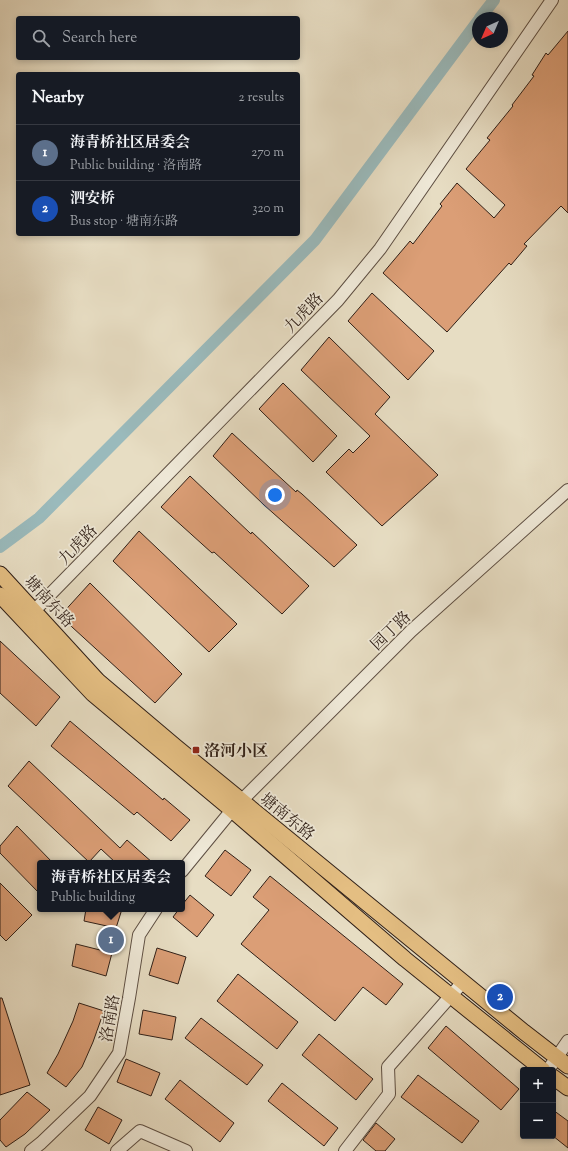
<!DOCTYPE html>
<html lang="en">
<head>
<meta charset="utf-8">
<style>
	:root { --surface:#171b24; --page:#242831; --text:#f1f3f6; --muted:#9ea1a6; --line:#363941; --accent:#d93025 }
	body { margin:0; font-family:"Sorts Mill Goudy","Noto Serif SC",serif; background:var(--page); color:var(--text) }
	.controls { position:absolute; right:12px; bottom:12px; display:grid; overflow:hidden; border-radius:4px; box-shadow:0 2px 6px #0003 }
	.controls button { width:36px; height:36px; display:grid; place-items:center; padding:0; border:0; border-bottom:1px solid var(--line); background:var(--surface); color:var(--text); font:20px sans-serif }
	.compass { position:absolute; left:472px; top:12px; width:36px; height:36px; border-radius:50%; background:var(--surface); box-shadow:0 2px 6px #0003; rotate:224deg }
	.you { position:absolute; left:275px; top:495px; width:14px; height:14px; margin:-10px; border:3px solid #fff; border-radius:50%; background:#1a73e8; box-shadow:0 0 0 6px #1a73e833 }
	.badge { display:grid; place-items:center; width:26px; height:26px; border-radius:50%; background:var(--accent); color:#fff; font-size:13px; font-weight:700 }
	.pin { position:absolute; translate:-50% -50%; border:2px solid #fff; box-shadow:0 1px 4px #0006 }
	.popup { position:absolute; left:37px; top:860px; width:148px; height:52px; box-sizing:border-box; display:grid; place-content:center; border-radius:4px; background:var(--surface); filter:drop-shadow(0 1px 3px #0005); font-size:13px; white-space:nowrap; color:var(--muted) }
	.popup b { font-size:15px; color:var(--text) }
	.popup::after { content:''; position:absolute; left:50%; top:100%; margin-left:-8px; border:8px solid transparent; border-top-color:var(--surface) }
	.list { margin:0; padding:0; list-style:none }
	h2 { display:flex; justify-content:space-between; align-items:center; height:52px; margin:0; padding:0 16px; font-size:17px }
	h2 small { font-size:13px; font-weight:400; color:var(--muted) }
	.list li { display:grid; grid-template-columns:26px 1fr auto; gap:12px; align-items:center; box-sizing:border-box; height:56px; padding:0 16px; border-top:1px solid var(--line) }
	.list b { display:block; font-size:15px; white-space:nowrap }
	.list p { margin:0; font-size:13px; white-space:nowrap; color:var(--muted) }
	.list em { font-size:13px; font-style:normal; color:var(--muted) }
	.icon { flex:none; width:22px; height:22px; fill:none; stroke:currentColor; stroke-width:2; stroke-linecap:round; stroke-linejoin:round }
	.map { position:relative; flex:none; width:568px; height:1151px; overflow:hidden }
	.search { position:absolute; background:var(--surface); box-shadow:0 2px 6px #0003; left:16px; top:16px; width:284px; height:44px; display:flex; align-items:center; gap:10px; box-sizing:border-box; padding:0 14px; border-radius:4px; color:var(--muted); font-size:15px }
	.panel { position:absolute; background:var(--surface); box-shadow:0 2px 6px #0003; left:16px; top:72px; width:284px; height:164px; border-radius:4px }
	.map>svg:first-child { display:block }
</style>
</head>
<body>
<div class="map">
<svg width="568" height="1151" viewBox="0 0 568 1151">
	<rect width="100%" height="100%" fill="#e7ddc3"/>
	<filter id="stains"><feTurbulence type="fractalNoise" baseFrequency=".005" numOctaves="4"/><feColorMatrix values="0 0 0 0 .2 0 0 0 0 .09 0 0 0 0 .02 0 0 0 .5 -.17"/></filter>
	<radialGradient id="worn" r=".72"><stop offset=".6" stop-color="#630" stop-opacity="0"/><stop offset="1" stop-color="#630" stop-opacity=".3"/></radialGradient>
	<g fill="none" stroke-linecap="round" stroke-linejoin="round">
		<g stroke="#9ababc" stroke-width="12">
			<path d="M 480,18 L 494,0"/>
			<path d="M 0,547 L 39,518 L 315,240 L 478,21"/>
		</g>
	</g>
	<g fill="#db9e76" stroke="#2f1f17">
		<path d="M 568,31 L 568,213 L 561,206 L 524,244 L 527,246 L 511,265 L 509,263 L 447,332 L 383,273 L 410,241 L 413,244 L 442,206 L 440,204 L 457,183 L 493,217 L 494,218 L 505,205 L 466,169 L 490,140 L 487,138 L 513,106 L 512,105 L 534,76 L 532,75 L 546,53 L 548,55 Z"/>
		<path d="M 372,293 L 434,351 L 408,380 L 348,321 Z"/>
		<path d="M 329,337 L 390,397 L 375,414 L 438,475 L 382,526 L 326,472 L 349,449 L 353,453 L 370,436 L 301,370 Z"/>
		<path d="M 283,383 L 337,436 L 313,462 L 259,409 Z"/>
		<path d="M 232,433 L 296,492 L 297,490 L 302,494 L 357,545 L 334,567 L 264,505 L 213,456 Z"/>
		<path d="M 190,476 L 251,534 L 252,532 L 309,586 L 282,614 L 214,552 L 212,553 L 161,507 Z"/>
		<path d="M 139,531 L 237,624 L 209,652 L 113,561 Z"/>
		<path d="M 90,583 L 182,674 L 155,703 L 60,616 Z"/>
		<path d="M 0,641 L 60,697 L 36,726 L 0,693 Z"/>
		<path d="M 70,721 L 163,800 L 164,798 L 190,820 L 171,841 L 137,812 L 134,815 L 51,746 Z"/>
		<path d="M 29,761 L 120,848 L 127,840 L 153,863 L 116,863 L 101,849 L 89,862 L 8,786 Z"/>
		<path d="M 17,826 L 53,863 L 40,863 L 40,894 L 0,853 L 0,846 Z"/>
		<path d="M 225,850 L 251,870 L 231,896 L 205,876 Z"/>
		<path d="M 270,876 L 403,984 L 386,1005 L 363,987 L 335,1021 L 241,944 L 269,910 L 253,897 Z"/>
		<path d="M 0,883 L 32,915 L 6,941 L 0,935 Z"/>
		<path d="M 190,895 L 214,915 L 197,937 L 173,917 L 179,909 L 182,909 L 182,905 Z"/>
		<path d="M 86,909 L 122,909 L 116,928 L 84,921 Z"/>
		<path d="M 76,944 L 112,953 L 106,976 L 72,966 Z"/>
		<path d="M 157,948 L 186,957 L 178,984 L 149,975 Z"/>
		<path d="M 238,974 L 298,1022 L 277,1049 L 217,1001 Z"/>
		<path d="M 0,998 L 2,998 L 30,1085 L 0,1095 Z"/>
		<path d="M 79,1003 L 104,1011 L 93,1042 L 82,1067 L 66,1087 L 47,1073 L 58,1054 L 73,1021 Z"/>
		<path d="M 143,1010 L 176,1017 L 172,1040 L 139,1034 Z"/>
		<path d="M 201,1018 L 263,1065 L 247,1085 L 185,1038 Z"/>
		<path d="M 446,1026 L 519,1089 L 501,1110 L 428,1048 Z"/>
		<path d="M 319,1034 L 373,1079 L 356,1100 L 302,1055 Z"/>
		<path d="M 126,1059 L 160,1073 L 151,1096 L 117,1082 Z"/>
		<path d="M 418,1075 L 479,1121 L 462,1143 L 401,1097 Z"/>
		<path d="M 180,1080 L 234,1123 L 220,1142 L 165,1099 Z"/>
		<path d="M 282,1083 L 338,1128 L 324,1146 L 268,1101 Z"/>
		<path d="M 27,1092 L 50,1110 L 25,1134 L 6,1147 L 0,1140 L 0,1120 Z"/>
		<path d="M 98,1107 L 122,1120 L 109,1144 L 85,1130 Z"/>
		<path d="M 553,1110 L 568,1121 L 568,1148 L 553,1136 Z"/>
		<path d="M 376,1123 L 395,1139 L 385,1151 L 376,1151 L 363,1140 Z"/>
	</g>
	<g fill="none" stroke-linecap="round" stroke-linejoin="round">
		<g stroke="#5d4e42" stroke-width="14">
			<g id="minor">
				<path d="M 29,616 L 338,300 L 380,249 L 552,0"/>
				<path d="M 182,871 L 232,810 L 411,631 L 568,490"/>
				<path d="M 548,1070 L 568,1041"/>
				<path d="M 31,1151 L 41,1143 L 90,1096 L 119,1053 L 129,998 L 139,935 L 156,909"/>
				<path d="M 117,1151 L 140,1131 L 186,1151"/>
				<path d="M 345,1151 L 389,1094 L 388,1067 L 463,982"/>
			</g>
		</g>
		<g stroke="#2f1f17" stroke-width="17">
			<g id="major">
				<path d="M 0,574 L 98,681 L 176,747 L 524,1032 L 568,1066"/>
				<path d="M 0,595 L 93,694 L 232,810 L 405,959 L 543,1070"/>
				<path d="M 553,1077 L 568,1088"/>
			</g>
		</g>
		<use href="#minor" stroke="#efe9d8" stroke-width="12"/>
		<use href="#major" stroke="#e4be82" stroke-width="15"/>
	</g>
	<rect fill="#8f2418" stroke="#efe9d8" stroke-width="1.5" x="192" y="746" width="8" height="8" rx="2"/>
	<g text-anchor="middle" stroke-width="3.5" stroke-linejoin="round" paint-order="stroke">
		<g font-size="16" fill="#2f1f17" stroke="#efe9d8">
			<text transform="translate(303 312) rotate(-46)" y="6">九虎路</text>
			<text transform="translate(77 544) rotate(-46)" y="6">九虎路</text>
			<text transform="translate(50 601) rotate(47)" y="6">塘南东路</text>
			<text transform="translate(390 630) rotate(-44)" y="6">园丁路</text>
			<text transform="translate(288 816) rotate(39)" y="6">塘南东路</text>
			<text transform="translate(109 1018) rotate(-80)" y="6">洛南路</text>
		</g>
		<g font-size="16" font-weight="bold" fill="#2f1f17" stroke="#efe9d8" text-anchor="start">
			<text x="204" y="756">洛河小区</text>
		</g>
	</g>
	<rect width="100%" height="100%" filter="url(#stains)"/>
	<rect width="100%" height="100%" fill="url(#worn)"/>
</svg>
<div class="controls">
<button>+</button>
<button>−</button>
</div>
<svg class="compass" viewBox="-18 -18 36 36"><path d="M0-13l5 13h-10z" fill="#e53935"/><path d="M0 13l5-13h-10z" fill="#9ea1a6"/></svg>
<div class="you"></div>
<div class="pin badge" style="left:111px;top:940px;background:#5c6f8a">1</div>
<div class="popup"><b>海青桥社区居委会</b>Public building</div>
<div class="pin badge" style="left:500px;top:997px;background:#1a4fb4">2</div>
<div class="search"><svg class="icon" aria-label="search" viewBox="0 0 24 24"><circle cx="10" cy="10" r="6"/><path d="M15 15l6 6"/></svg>Search here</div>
<section class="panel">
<h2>Nearby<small>2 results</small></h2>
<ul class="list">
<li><span class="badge" style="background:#5c6f8a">1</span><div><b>海青桥社区居委会</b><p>Public building · 洛南路</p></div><em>270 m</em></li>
<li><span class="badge" style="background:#1a4fb4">2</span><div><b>泗安桥</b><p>Bus stop · 塘南东路</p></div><em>320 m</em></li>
</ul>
</section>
</div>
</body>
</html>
